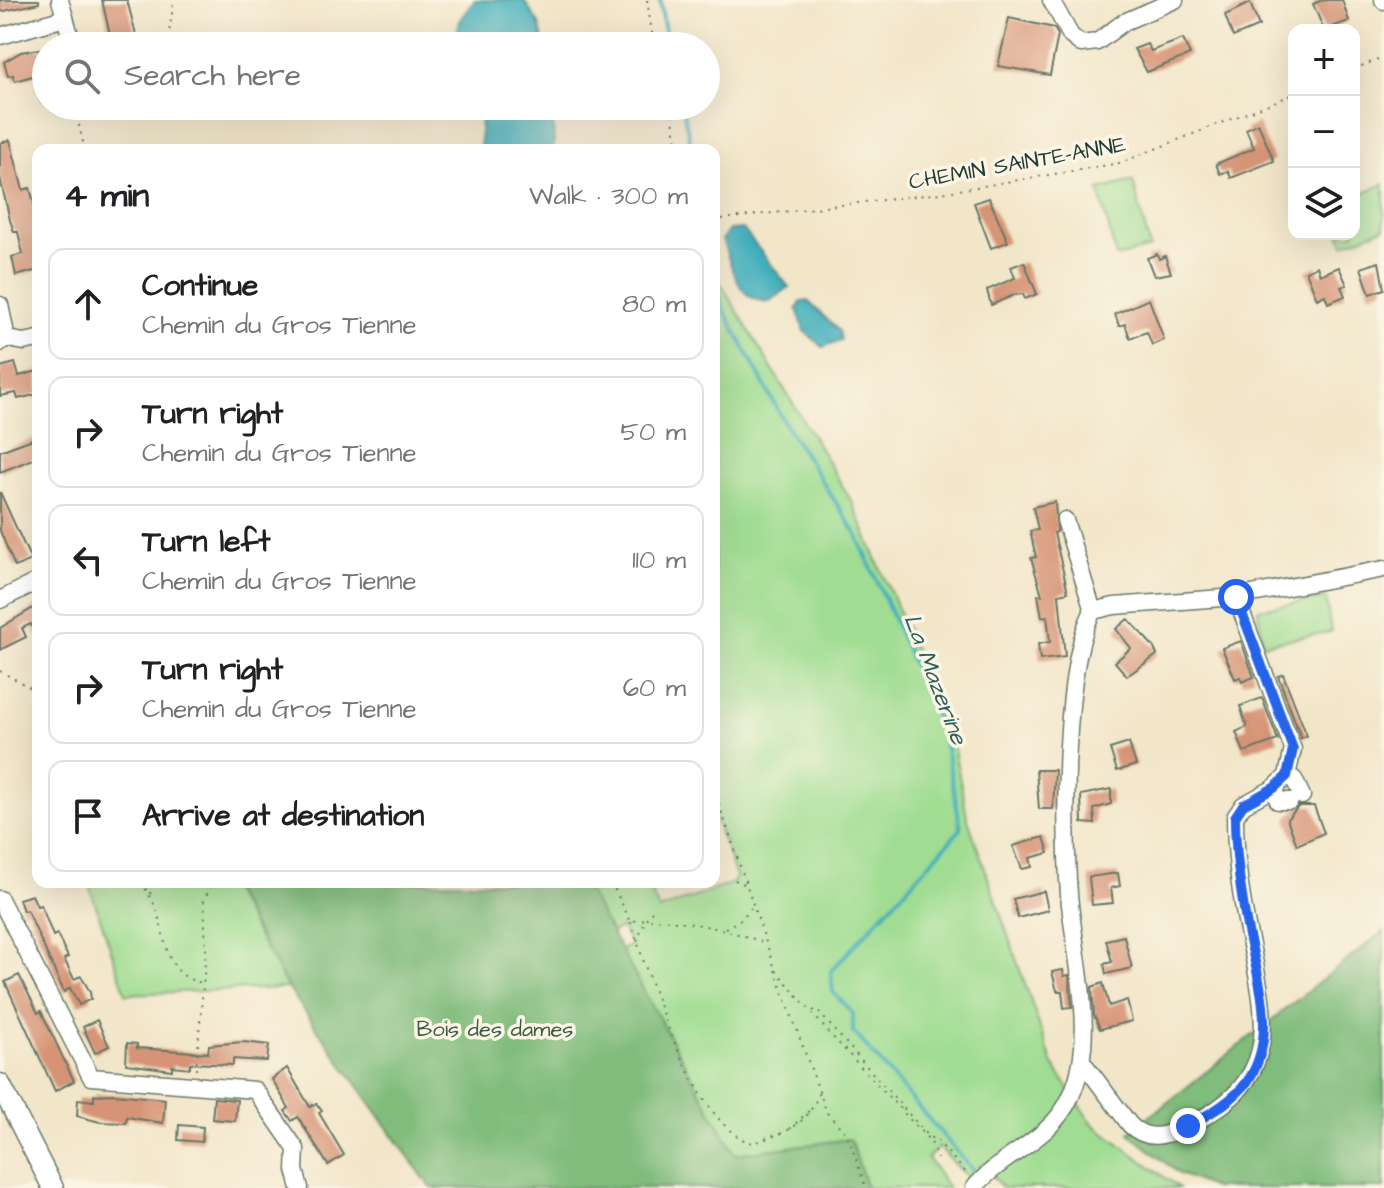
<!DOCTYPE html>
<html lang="en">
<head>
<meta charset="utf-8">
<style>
	:root { --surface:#fff; --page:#f6f6f6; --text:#202124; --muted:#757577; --line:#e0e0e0 }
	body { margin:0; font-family:"Architects Daughter",sans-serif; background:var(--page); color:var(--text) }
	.controls { position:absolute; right:24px; top:24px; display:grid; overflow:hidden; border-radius:16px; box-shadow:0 8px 32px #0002 }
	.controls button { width:72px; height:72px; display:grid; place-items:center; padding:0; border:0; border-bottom:2px solid var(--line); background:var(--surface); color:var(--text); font:40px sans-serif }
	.stop { position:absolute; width:24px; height:24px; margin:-18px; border:6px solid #2563eb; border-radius:50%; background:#fff }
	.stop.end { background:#2563eb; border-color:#fff; box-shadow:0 2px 8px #0008 }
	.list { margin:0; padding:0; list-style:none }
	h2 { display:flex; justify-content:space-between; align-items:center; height:104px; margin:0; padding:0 32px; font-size:34px }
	h2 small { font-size:26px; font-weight:400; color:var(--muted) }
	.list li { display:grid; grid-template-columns:52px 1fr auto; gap:24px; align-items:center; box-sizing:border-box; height:112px; margin:0 16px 16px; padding:0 16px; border:2px solid var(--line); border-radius:16px }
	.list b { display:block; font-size:30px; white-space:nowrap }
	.list p { margin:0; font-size:26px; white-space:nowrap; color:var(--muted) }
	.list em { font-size:26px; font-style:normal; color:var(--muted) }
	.icon { flex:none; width:44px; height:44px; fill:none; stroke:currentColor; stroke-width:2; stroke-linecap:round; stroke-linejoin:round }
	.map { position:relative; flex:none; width:1384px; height:1188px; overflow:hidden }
	.search { position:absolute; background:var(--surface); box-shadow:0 8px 32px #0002; left:32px; top:32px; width:688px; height:88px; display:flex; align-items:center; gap:20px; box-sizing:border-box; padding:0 28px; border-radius:44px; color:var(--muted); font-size:30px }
	.panel { position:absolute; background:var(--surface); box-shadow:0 8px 32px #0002; left:32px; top:144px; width:688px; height:744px; border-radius:16px }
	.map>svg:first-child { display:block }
</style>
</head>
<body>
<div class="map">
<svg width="1384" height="1188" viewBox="0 0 1384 1188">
	<rect width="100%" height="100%" fill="#fcf5e5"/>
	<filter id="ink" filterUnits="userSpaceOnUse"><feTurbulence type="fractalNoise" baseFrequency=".0125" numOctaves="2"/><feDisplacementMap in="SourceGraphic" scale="16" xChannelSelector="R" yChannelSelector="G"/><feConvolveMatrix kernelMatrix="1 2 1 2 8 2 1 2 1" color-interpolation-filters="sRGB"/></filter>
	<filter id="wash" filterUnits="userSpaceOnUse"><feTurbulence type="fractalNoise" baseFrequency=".006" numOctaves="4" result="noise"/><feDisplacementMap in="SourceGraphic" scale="32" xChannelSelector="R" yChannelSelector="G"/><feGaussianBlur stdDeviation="1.8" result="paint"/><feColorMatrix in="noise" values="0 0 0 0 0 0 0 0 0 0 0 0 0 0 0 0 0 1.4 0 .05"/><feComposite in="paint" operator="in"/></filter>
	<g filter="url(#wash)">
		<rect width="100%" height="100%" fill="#f2e6c9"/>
		<g fill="#a0dd92" stroke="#608d63" stroke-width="2">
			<path d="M 1133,181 L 1150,248 L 1116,257 L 1099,190 Z"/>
			<path d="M 1384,184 L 1384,228 L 1344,244 L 1340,234 L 1354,234 L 1354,196 Z"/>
			<path d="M 714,272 L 852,502 L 951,734 L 967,817 L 1053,1065 L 1093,1124 L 1179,1188 L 1003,1188 L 987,1170 L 970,1180 L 939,1147 L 928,1158 L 948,1188 L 867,1188 L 850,1139 L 735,1155 L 619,951 L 631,945 L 622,928 L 610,933 L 583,882 L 647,882 L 659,910 L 733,883 L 736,877 L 714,816 Z"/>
			<path d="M 1326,598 L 1331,632 L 1263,644 L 1258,609 Z"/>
			<path d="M 88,882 L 227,882 L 288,988 L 126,994 Z"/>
		</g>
		<g fill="#80bc7c" stroke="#507c58" stroke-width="2">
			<path d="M 228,882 L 583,882 L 735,1154 L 850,1139 L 867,1188 L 431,1188 L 288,988 Z"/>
			<path d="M 1384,931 L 1384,1188 L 1214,1188 L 1179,1174 L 1129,1133 Z"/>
		</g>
		<g fill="#3faebb" stroke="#2f7678" stroke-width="2">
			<path d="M 475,0 L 524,0 L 539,24 L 545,46 L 453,46 L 461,18 Z"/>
			<path d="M 481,106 L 553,106 L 554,150 L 484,150 L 480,144 Z"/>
			<path d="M 743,229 L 789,287 L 772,300 C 739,309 731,263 722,240 L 729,230 Z"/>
			<path d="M 808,301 L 839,331 L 841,340 L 823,347 L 805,332 L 797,309 L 801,302 Z"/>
		</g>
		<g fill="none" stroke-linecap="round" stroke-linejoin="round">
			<g stroke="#3faebb" stroke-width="4">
				<path d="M 660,0 L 667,46"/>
				<path d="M 682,106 L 692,150"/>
				<path d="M 714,280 L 724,310 L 788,429 L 857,535 L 943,733 L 961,829 L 831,971 L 833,992 L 853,1014 L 853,1031 L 977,1175"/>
			</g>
		</g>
		<g id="blocks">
			<g fill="#d69374">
				<path d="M 0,0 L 39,0 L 39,3 L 0,12 Z"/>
				<path d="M 102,0 L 127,0 L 139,46 L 112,44 Z"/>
				<path d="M 1322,0 L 1342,0 L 1349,21 L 1324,30 L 1313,4 Z"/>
				<path d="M 1250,3 L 1259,26 L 1233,37 L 1225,15 Z"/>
				<path d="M 1009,18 L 1054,28 L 1058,35 L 1050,75 L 998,66 Z"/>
				<path d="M 1183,39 L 1190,55 L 1147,72 L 1134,49 L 1147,44 L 1151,51 Z"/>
				<path d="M 46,48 L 46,100 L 42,101 L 36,75 L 15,81 L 13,75 L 8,76 L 4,62 L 21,52 Z"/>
				<path d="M 1258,123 L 1274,161 L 1231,178 L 1228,171 L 1220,174 L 1216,164 L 1254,148 L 1246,129 Z"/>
				<path d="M 10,140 L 23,190 L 30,188 L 38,219 L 38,270 L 16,276 L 12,257 L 23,254 L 18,232 L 14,232 L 10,220 L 0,178 L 0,143 Z"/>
				<path d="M 989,198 L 1008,242 L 991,248 L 974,203 Z"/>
				<path d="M 1157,254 L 1159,259 L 1165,256 L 1171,273 L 1154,276 L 1147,258 Z"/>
				<path d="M 1024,262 L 1037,294 L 1025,299 L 1023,294 L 1014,295 L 991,305 L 987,290 L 1015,278 L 1011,267 Z"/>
				<path d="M 1379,262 L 1384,289 L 1370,294 L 1361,268 Z"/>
				<path d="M 1317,266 L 1320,275 L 1339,267 L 1347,285 L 1341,287 L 1345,296 L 1328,303 L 1325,295 L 1317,299 L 1306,271 Z"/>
				<path d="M 1149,299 L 1164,340 L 1152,345 L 1147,332 L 1130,338 L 1125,324 L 1119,326 L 1115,314 Z"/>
				<path d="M 15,363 L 19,376 L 38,371 L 38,394 L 18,399 L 16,393 L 0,396 L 0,367 Z"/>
				<path d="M 38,437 L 38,457 L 0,472 L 0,451 Z"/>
				<path d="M 0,492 L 31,560 L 15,567 L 0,531 Z"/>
				<path d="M 1055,502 L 1057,532 L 1054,533 L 1068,592 L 1059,594 L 1065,657 L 1040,660 L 1038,644 L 1050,642 L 1047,616 L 1042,617 L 1038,595 L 1042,595 L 1031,558 L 1036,557 L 1030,531 L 1038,530 L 1033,507 Z"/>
				<path d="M 38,605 L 38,638 L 31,624 L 22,628 L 26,637 L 0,650 L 0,628 Z"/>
				<path d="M 1128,619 L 1153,646 L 1157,655 L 1127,676 L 1115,662 L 1131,648 L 1116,629 Z"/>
				<path d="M 1241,641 L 1254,677 L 1242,682 L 1240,677 L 1235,679 L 1222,648 Z"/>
				<path d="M 1283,674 L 1307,736 L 1301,738 L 1278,676 Z"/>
				<path d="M 1262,698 L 1278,740 L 1244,752 L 1236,732 L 1247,727 L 1240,706 Z"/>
				<path d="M 1129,743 L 1136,765 L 1117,771 L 1110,749 Z"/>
				<path d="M 1036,770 L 1055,770 L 1053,809 L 1039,809 Z"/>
				<path d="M 1111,789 L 1111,804 L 1094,809 L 1095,824 L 1082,823 L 1081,795 Z"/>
				<path d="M 1299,806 L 1314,806 L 1324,833 L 1297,845 L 1287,819 Z"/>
				<path d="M 1044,837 L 1049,853 L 1030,858 L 1032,867 L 1022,869 L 1013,846 Z"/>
				<path d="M 1118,873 L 1120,886 L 1111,888 L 1113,903 L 1092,905 L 1089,877 Z"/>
				<path d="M 1044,891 L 1048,910 L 1018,918 L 1013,899 Z"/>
				<path d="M 32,895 L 37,906 L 41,905 L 53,936 L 57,934 L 68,957 L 64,959 L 74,979 L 81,976 L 90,992 L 91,999 L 79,1005 L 70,988 L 64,992 L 27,910 L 23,911 L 19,899 Z"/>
				<path d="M 1124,936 L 1132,968 L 1106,974 L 1104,964 L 1112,962 L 1106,940 Z"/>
				<path d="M 1063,970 L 1064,976 L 1069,975 L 1072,1007 L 1064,1008 L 1062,991 L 1057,991 L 1052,972 Z"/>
				<path d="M 19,975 L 38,1013 L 41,1011 L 74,1081 L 55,1091 L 5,982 Z"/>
				<path d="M 1103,983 L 1109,1006 L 1127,1000 L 1132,1021 L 1100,1029 L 1094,1015 L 1092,987 Z"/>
				<path d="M 97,1020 L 109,1046 L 95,1053 L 83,1027 Z"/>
				<path d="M 243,1042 L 269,1045 L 267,1061 L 233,1059 L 233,1065 L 190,1063 L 190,1068 L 172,1066 L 172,1070 L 126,1064 L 127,1043 L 137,1044 L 137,1048 L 208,1053 L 209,1045 Z"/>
				<path d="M 287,1068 L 310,1107 L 316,1103 L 322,1111 L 319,1113 L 344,1155 L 328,1165 L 298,1117 L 292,1121 L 285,1111 L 289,1108 L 272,1079 Z"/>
				<path d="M 114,1094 L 165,1099 L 163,1123 L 127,1117 L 126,1123 L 100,1122 L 77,1116 L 78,1099 L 94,1101 L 94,1095 Z"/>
				<path d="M 214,1098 L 237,1100 L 235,1121 L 212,1119 Z"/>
				<path d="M 179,1125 L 203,1127 L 202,1142 L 178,1140 Z"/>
			</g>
		</g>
	</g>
	<g filter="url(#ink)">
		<use href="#blocks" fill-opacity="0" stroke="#697868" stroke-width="2"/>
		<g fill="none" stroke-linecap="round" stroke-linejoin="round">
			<g stroke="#697868" stroke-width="19">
				<g id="minor">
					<path d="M 60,0 L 72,42"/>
					<path d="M 1051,0 L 1071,36 L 1081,44 L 1097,42 L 1124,22 L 1175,0"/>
					<path d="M 1383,0 L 1384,1"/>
					<path d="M 0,36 L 65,18"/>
					<path d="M 0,305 L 5,329 L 0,343"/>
					<path d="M 2,338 L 24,342 L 38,339"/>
					<path d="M 1065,520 L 1093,611"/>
					<path d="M 0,600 L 38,581"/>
					<path d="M 1287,776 L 1294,779 L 1302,796"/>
					<path d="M 1274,788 L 1278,801 L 1290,801"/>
					<path d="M 0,899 L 91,1077 L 255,1090 L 296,1149 L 295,1170 L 300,1188"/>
					<path d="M 1082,1061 L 1130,1125 C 1148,1142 1165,1136 1185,1127 C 1287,1079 1266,1017 1247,926 C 1240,891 1235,853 1235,817 L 1243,805 L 1274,788 L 1287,776 L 1293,749 L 1236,597"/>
					<path d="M 974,1188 C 1003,1153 1050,1141 1070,1098 C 1099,1038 1074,957 1069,894 C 1064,830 1063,664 1093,611 L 1114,606 L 1236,597 L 1384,569"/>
				</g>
			</g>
			<g stroke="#697868" stroke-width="23">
				<path id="major" d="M 0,1084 L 53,1188"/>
			</g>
			<g stroke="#697868" stroke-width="2" stroke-dasharray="2 6" stroke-linecap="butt">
				<path d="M 647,0 L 654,46"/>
				<path d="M 167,46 L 174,0"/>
				<path d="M 1354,69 L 1384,57"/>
				<path d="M 671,106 L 678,150"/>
				<path d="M 85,150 L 79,126 L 87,106"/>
				<path d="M 714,220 L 941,193 L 1120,163 L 1294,94"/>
				<path d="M 0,671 L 38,692"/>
				<path d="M 714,789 L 775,969 L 829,1033 L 931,1142 L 937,1159"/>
				<path d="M 735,880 L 744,884"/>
				<path d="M 141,882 C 148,893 155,903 158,915 C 167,944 166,977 203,983"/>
				<path d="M 611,882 L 631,922 C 656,912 737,931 764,943"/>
				<path d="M 150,894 L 153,882"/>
				<path d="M 631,922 C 647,973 696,1131 753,1143 C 784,1134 809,1125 819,1092"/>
				<path d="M 725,928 L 740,920 L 751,908"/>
				<path d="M 637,941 L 647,917 L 655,907"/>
				<path d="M 775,970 L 827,1113 L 847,1134 L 866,1188"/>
				<path d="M 813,1011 L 816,1009 L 930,1138 L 935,1138 L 968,1175"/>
				<path d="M 196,1070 L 206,951 L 204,901 L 212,882"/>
				<path d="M 790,1129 L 812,1108"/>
				<path d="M 765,1138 L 777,1134"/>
			</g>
			<use href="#minor" stroke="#fff" stroke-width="16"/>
			<use href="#major" stroke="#fff" stroke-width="20"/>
		</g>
	</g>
	<g fill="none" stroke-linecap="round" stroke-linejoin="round" filter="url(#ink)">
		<path stroke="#2563eb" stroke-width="10" d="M 1188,1126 C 1209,1114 1232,1102 1247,1082 C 1281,1034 1255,972 1246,921 C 1240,887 1235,851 1235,817 L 1243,805 L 1274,788 L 1287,776 L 1293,749 L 1236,597"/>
	</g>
	<g text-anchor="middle" stroke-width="7" stroke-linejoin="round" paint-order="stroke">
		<g font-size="22" fill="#1f3d34" stroke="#fcf5e5">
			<text transform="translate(1017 162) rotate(-10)" y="8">CHEMIN SAINTE-ANNE</text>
		</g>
		<g font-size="22" fill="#395d47" stroke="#fcf5e5">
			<text x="495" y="1036">Bois des dames</text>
		</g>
		<g font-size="24" font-style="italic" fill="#295f5c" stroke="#fcf5e5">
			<text transform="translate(936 679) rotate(69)" y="8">La Mazerine</text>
		</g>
	</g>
</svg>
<div class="controls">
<button>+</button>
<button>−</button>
<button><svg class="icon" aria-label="layers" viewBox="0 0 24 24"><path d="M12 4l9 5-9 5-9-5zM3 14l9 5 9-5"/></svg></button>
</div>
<div class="stop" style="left:1236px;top:597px"></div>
<div class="stop end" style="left:1188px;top:1126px"></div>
<div class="search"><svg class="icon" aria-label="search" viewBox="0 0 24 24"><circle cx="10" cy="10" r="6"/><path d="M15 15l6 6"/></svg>Search here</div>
<section class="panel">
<h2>4 min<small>Walk · 300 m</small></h2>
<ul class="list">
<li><svg class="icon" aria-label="ahead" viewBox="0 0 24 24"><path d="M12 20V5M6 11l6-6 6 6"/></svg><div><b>Continue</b><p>Chemin du Gros Tienne</p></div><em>80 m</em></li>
<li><svg class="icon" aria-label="right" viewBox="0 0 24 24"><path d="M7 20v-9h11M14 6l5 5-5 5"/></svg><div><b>Turn right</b><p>Chemin du Gros Tienne</p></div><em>50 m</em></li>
<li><svg class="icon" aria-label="left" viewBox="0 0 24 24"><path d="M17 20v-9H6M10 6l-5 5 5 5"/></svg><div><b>Turn left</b><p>Chemin du Gros Tienne</p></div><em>110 m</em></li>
<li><svg class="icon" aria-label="right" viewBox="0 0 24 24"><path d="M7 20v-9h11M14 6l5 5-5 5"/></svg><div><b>Turn right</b><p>Chemin du Gros Tienne</p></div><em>60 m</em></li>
<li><svg class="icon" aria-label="arrive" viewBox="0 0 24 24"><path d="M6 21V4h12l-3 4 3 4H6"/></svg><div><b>Arrive at destination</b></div></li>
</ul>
</section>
</div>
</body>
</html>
